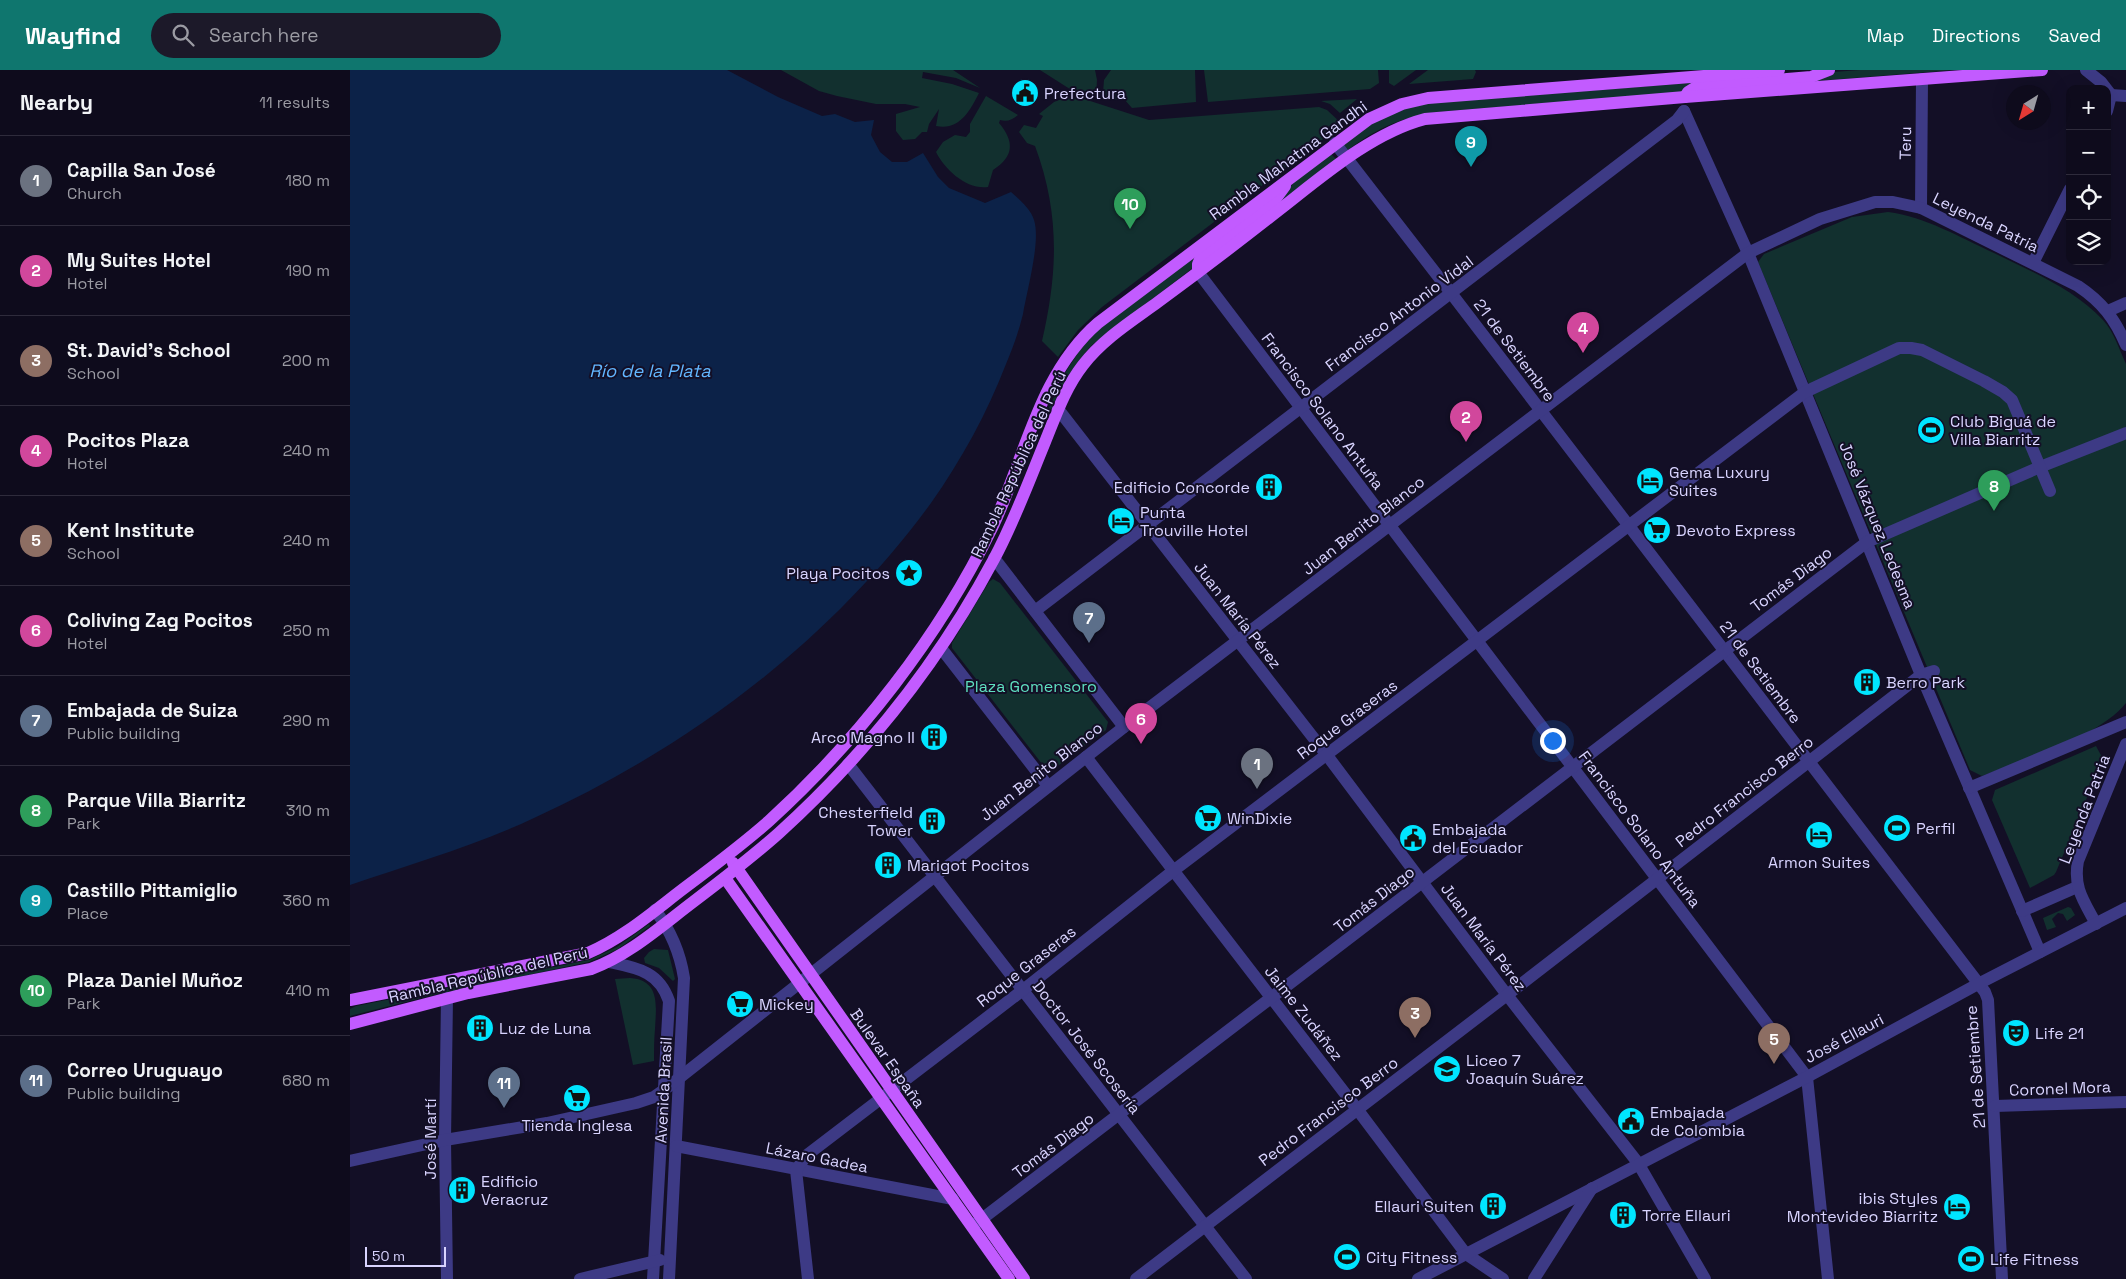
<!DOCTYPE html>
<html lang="en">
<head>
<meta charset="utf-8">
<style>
	:root { --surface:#0e0b1c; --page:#1c1929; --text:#f1f3f6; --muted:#9b9ba3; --line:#2e2b3b; --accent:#0f766e }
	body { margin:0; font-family:"Space Grotesk",sans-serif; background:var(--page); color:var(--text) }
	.controls { position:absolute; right:15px; top:15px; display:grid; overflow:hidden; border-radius:10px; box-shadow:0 5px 20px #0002 }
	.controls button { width:45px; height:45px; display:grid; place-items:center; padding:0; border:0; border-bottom:1px solid var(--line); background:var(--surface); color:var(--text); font:25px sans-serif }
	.compass { position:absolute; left:1656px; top:15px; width:45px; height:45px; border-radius:50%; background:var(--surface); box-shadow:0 5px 20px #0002; rotate:217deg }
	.scale { position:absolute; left:15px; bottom:12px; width:81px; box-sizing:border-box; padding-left:5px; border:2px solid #d9d4ff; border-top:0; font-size:14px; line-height:18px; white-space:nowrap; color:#d9d4ff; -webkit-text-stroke:4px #130f26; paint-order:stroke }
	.you { position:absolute; left:1202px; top:670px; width:18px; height:18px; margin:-12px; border:4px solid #fff; border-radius:50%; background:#1a73e8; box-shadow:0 0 0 8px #1a73e833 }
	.badge { display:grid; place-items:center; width:32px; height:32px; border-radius:50%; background:var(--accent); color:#fff; font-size:16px; font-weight:700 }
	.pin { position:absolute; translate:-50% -41px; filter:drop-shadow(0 1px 2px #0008) }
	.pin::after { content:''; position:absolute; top:26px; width:18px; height:15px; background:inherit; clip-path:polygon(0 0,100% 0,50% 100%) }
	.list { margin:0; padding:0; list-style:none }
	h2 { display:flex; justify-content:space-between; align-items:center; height:65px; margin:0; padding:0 20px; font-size:21px }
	h2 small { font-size:16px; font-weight:400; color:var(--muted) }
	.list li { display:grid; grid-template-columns:32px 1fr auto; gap:15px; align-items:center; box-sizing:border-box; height:90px; padding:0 20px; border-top:1px solid var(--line) }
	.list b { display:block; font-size:19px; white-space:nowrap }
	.list p { margin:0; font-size:16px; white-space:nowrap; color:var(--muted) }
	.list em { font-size:16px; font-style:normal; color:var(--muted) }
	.icon { flex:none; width:28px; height:28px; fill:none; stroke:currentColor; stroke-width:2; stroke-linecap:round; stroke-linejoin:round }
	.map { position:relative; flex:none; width:1776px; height:1209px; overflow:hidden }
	header { display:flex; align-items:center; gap:30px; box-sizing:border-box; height:70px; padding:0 25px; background:var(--accent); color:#fff }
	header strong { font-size:24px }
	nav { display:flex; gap:28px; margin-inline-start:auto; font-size:18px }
	.search { width:350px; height:45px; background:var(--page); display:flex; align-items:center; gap:12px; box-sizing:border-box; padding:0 18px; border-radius:28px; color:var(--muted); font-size:19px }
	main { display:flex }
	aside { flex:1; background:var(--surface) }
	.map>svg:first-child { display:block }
</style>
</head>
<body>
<header>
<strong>Wayfind</strong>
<div class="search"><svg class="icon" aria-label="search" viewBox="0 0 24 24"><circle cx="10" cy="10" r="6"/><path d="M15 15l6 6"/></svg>Search here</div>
<nav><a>Map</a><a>Directions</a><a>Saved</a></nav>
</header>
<main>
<aside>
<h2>Nearby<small>11 results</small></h2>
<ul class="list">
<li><span class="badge" style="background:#6b7280">1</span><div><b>Capilla San José</b><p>Church</p></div><em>180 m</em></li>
<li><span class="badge" style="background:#d1479c">2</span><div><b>My Suites Hotel</b><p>Hotel</p></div><em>190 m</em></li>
<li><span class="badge" style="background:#8d6e63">3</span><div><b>St. David's School</b><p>School</p></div><em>200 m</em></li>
<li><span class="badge" style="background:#d1479c">4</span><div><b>Pocitos Plaza</b><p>Hotel</p></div><em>240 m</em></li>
<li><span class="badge" style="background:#8d6e63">5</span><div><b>Kent Institute</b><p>School</p></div><em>240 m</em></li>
<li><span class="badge" style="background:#d1479c">6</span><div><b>Coliving Zag Pocitos</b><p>Hotel</p></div><em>250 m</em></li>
<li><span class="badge" style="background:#5c6f8a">7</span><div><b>Embajada de Suiza</b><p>Public building</p></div><em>290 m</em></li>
<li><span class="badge" style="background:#2e9e5b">8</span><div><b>Parque Villa Biarritz</b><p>Park</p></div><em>310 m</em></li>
<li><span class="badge" style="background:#0f9aa8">9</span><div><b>Castillo Pittamiglio</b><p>Place</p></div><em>360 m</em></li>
<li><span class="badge" style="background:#2e9e5b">10</span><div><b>Plaza Daniel Muñoz</b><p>Park</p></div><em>410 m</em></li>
<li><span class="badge" style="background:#5c6f8a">11</span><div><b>Correo Uruguayo</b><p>Public building</p></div><em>680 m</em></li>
</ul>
</aside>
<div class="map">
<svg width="1776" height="1209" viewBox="0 0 1776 1209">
	<rect width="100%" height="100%" fill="#130f26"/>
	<g fill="#12302f">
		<path d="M 431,0 L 603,0 L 630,18 L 606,8 L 573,2 L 572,8 L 602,14 L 629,23 C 620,41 609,61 586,56 L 589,39 L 579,54 L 577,62 L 572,62 L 565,69 L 553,70 L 546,61 L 546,44 L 570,37 L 555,34 L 526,34 L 487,26 L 469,21 Z"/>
		<path d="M 690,0 L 745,0 L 747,10 L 746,25 L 723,21 Z"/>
		<path d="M 761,0 L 845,0 L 846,32 L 782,38 L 774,29 L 761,30 L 753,23 L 754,10 Z"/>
		<path d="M 854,0 L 1028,0 L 1029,13 L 1020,19 L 858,32 Z"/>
		<path d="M 1039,0 L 1066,0 L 1044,16 L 1039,13 Z"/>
		<path d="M 1078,0 L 1125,0 L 1126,2 L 1123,9 L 1059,14 Z"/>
		<path d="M 1510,0 L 1604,0 L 1351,20 L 1483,2 Z"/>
		<path d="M 1419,7 L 1332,22 L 1086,42 C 1048,49 1029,57 998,80 L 992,74 L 1020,54 L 1050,40 L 1081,33 Z"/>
		<path d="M 636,26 L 668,45 C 662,50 657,52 650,50 L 649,53 C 664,71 665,86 643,100 L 638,117 C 617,120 595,100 586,82 L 593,72 L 605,65 L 616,67 L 620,62 L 620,54 Z"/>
		<path d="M 714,28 L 734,29 L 799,50 L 969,37 L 977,40 L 991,53 L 989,57 L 752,237 L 728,260 L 708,287 L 692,271 C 708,202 710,143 685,76 L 677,73 L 669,62 L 674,55 L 686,58 L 693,46 L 689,44 L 704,32 Z"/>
		<path d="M 1007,29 L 990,43 L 980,34 L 971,31 Z"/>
		<path d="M 980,83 L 986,89 L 927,135 L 926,133 L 948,108 Z"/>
		<path d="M 1538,142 C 1576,147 1609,167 1644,183 C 1682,202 1724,219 1753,250 C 1764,262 1769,279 1776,294 L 1776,633 C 1748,668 1674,689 1632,706 L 1620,700 L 1408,192 L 1414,184 L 1502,147 Z"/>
		<path d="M 843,186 L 844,197 L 742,275 C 723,296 710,316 700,343 L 697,342 L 715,303 L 730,280 L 749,259 Z"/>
		<path d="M 643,509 L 650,513 L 758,652 L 756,660 L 701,701 L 696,699 L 602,578 L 602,573 L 639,512 Z"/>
		<path d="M 1746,676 L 1753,689 L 1706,802 L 1704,805 L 1680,818 L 1642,730 L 1645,720 Z"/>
		<path d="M 1718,837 L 1721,838 L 1725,845 L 1717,851 L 1713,844 L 1708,843 L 1702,849 L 1706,857 L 1697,860 L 1693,848 Z"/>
		<path d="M 299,854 L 300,856 L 268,879 L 239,892 L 79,926 L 0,946 L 0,939 L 6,936 L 239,890 L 267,877 Z"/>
		<path d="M 304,879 L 318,880 L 325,909 L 323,911 L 309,898 L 295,893 L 294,888 L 299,882 Z"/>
		<path d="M 280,908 C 311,910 306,937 305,959 C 304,970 304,980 304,991 L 283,995 L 265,909 Z"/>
	</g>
	<path fill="#0c2248" d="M 0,0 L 377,0 L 428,27 L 472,46 L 485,44 L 505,52 L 524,50 L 521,65 L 530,82 L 542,92 L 557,92 L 573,83 L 588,107 L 599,118 L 635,133 L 661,122 C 669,129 681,139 684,150 C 691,171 677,220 673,244 C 669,261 663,277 656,294 C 637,343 612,389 581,433 C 480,572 339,677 184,748 C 125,776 61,794 0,815 Z"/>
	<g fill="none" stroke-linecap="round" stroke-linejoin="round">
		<g stroke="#3d3a85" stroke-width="12">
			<path d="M 1736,0 L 1751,12 L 1761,25 L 1757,41"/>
			<path d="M 1761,25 L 1776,26"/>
			<path d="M 1334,41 L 1398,183 L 1571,605 L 1690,882"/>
			<path d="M 985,73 L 1101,223 L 1635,922 L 1638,930 L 1652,1209"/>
			<path d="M 1571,138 L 1572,9"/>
			<path d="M 1683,193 L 1720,119"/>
			<path d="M 848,202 L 1457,1007 L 1478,1209"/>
			<path d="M 1758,241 L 1776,233"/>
			<path d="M 708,339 L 976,684 L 1157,925 L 1288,1093 L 1355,1209"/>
			<path d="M 644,488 L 774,657"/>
			<path d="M 685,541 L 1327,50 L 1334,41"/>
			<path d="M 591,578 L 698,716"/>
			<path d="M 736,687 L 1007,1039 L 1116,1184 L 1153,1209"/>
			<path d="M 498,694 L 896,1209"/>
			<path d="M 1619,718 L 1776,652"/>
			<path d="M 305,840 C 321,861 330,882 334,908 L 319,1209"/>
			<path d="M 1672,841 L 1727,817"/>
			<path d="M 1746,854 C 1734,831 1723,818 1728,791 L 1776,674"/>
			<path d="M 259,892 C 287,898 309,901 319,931 L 303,1209"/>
			<path d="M 97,928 L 95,1070 L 97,1209"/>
			<path d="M 1645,1036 L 1776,1032"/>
			<path d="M 326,1076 L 603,1129"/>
			<path d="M 0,1091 L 95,1070 L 197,1053 L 286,1033 L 304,1027 L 314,1020 L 774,657 L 1398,183 L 1470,149 L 1525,132 L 1543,132 L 1571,138 L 1728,216 C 1752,232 1765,249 1776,275"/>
			<path d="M 624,1155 L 1517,472 L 1690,397 L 1776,363"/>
			<path d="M 230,1209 L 310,1190"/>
			<path d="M 458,1209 L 446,1100 L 457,1085 L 673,920 L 823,801 L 1455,322 L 1549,278 L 1561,278 L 1572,280 L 1634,311 L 1653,322 L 1662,330 L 1700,421"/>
			<path d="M 786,1209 L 1157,925 L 1571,605 L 1584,601"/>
			<path d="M 1068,1209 L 1457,1007 L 1628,914 L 1776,838"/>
			<path d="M 1184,1209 L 1242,1118"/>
		</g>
		<g stroke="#c25bff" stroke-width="12">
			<path d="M 1335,27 L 1338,22 L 1346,17 L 1461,7 L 1479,0"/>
			<path d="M 848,202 L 848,194 L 851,187 L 924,131 L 935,116"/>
			<path d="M 383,793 L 674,1209"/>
			<path d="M 375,808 L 659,1209"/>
			<path d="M 0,930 L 238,883 C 275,867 305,840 337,816 C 365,795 393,774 419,751 C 508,670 589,567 642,458 C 675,389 688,305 748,253 L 1019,49 L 1052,34 L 1078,28 L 1429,0"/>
			<path d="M 0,954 L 118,923 L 241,899 C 279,885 310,857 343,832 C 372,810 401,788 429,763 C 515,685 589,592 644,489 C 664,452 679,411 695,372 C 706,345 715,318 733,295 C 753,269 782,251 808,232 C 846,204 883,176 920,147 C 966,112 1018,64 1075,49 L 1335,27 L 1692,0"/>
		</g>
	</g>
	<defs>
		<g id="civic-disc" transform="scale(1.4375)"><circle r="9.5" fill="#00e5ff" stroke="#130f26"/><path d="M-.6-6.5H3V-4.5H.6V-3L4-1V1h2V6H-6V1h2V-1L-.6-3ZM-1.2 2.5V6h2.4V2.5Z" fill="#111"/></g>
		<g id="stadium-disc" transform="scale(1.4375)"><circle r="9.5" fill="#00e5ff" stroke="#130f26"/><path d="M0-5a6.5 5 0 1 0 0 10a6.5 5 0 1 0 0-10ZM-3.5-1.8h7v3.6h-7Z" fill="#111"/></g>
		<g id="hotel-disc" transform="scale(1.4375)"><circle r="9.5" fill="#00e5ff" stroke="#130f26"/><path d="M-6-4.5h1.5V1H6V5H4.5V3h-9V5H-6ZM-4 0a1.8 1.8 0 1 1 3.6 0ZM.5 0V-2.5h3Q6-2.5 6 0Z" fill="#111"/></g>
		<g id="building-disc" transform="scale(1.4375)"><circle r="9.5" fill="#00e5ff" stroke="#130f26"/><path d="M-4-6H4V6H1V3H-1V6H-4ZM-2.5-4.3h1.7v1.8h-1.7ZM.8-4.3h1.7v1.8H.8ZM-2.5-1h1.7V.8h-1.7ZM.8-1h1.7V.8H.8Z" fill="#111"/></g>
		<g id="supermarket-disc" transform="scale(1.4375)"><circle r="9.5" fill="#00e5ff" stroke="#130f26"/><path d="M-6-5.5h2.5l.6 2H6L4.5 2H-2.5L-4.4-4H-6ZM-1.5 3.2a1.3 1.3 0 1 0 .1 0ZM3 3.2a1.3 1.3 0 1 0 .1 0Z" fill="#111"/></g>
		<g id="sight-disc" transform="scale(1.4375)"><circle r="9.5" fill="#00e5ff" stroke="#130f26"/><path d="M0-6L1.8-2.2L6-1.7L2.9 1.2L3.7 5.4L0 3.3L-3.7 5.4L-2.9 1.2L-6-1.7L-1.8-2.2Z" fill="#111"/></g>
		<g id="theatre-disc" transform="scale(1.4375)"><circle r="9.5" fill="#00e5ff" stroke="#130f26"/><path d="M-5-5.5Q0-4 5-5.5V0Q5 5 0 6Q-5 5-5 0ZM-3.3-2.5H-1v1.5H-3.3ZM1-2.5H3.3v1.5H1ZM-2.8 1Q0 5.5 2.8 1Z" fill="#111"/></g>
		<g id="school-disc" transform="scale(1.4375)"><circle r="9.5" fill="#00e5ff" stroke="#130f26"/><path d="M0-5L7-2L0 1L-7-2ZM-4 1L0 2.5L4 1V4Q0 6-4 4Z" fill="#111"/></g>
	</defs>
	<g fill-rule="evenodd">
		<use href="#civic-disc" x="675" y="23"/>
		<use href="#stadium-disc" x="1581" y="360"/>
		<use href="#hotel-disc" x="1300" y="411"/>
		<use href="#building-disc" x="919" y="417"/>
		<use href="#hotel-disc" x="771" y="451"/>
		<use href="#supermarket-disc" x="1307" y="460"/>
		<use href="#sight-disc" x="559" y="503"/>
		<use href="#building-disc" x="1517" y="612"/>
		<use href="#building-disc" x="584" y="667"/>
		<use href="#supermarket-disc" x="858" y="748"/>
		<use href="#building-disc" x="582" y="751"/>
		<use href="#stadium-disc" x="1547" y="758"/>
		<use href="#hotel-disc" x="1469" y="765"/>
		<use href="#civic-disc" x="1063" y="768"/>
		<use href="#building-disc" x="538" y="795"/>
		<use href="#supermarket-disc" x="390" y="934"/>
		<use href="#building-disc" x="130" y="958"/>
		<use href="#theatre-disc" x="1666" y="963"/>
		<use href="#school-disc" x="1097" y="999"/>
		<use href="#supermarket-disc" x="227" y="1028"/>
		<use href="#civic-disc" x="1281" y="1051"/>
		<use href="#building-disc" x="112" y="1120"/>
		<use href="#building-disc" x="1143" y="1136"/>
		<use href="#hotel-disc" x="1607" y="1137"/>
		<use href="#building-disc" x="1273" y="1145"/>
		<use href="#stadium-disc" x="997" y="1187"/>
		<use href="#stadium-disc" x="1621" y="1189"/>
	</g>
	<g text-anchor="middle" stroke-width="4" stroke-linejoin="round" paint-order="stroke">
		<g font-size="16" fill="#d9d4ff" stroke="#130f26" text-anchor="start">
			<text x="694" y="29">Prefectura</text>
			<text x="1600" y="357">Club Biguá de<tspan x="1600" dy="18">Villa Biarritz</tspan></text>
			<text x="1319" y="408">Gema Luxury<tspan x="1319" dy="18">Suites</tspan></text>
			<text x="900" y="423" text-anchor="end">Edificio Concorde</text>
			<text x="790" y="448">Punta<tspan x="790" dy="18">Trouville Hotel</tspan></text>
			<text x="1326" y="466">Devoto Express</text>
			<text x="540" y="509" text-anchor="end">Playa Pocitos</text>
			<text x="1536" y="618">Berro Park</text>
			<text x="565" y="673" text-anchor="end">Arco Magno II</text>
			<text x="563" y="748" text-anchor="end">Chesterfield<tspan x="563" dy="18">Tower</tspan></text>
			<text x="877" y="754">WinDixie</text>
			<text x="1566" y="764">Perfil</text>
			<text x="1082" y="765">Embajada<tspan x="1082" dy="18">del Ecuador</tspan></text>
			<text x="1469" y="798" text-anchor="middle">Armon Suites</text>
			<text x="557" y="801">Marigot Pocitos</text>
			<text x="409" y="940">Mickey</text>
			<text x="149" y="964">Luz de Luna</text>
			<text x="1685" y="969">Life 21</text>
			<text x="1116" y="996">Liceo 7<tspan x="1116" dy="18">Joaquín Suárez</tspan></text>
			<text x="1300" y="1048">Embajada<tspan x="1300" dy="18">de Colombia</tspan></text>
			<text x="227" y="1061" text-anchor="middle">Tienda Inglesa</text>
			<text x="131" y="1117">Edificio<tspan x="131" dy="18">Veracruz</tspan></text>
			<text x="1588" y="1134" text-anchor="end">ibis Styles<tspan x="1588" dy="18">Montevideo Biarritz</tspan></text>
			<text x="1124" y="1142" text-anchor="end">Ellauri Suiten</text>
			<text x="1292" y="1151">Torre Ellauri</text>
			<text x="1016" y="1193">City Fitness</text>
			<text x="1640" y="1195">Life Fitness</text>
		</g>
		<g font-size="16" fill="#d9d4ff" stroke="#130f26">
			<text transform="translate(1555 73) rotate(-89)" y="6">Teru</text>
			<text transform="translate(938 90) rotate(-36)" y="6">Rambla Mahatma Gandhi</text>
			<text transform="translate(1636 152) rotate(26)" y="6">Leyenda Patria</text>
			<text transform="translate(1049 243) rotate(-37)" y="6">Francisco Antonio Vidal</text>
			<text transform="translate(1165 280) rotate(53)" y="6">21 de Setiembre</text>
			<text transform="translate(973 341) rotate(53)" y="6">Francisco Solano Antuña</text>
			<text transform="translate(668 394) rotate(-65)" y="6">Rambla República del Perú</text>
			<text transform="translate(1013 455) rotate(-38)" y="6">Juan Benito Blanco</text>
			<text transform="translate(1528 455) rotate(68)" y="6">José Vázquez Ledesma</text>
			<text transform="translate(1441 509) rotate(-37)" y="6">Tomás Diago</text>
			<text transform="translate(888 545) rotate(52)" y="6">Juan María Pérez</text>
			<text transform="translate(1411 602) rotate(53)" y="6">21 de Setiembre</text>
			<text transform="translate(997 649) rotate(-37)" y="6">Roque Graseras</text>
			<text transform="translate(691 701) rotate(-38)" y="6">Juan Benito Blanco</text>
			<text transform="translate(1394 721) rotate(-38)" y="6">Pedro Francisco Berro</text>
			<text transform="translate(1734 739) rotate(-69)" y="6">Leyenda Patria</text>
			<text transform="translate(1290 759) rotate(53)" y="6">Francisco Solano Antuña</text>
			<text transform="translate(1024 829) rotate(-38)" y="6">Tomás Diago</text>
			<text transform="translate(1134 867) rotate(53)" y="6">Juan María Pérez</text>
			<text transform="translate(676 896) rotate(-38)" y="6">Roque Graseras</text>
			<text transform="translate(138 904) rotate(-13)" y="6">Rambla República del Perú</text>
			<text transform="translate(954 943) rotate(52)" y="6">Jaime Zudáñez</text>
			<text transform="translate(1494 968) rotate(-28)" y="6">José Ellauri</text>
			<text transform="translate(737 977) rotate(52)" y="6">Doctor José Scosería</text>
			<text transform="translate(538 988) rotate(55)" y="6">Bulevar España</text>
			<text transform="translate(1625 997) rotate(-94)" y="6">21 de Setiembre</text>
			<text transform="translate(1710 1018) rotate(-2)" y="6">Coronel Mora</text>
			<text transform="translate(313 1020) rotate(-87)" y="6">Avenida Brasil</text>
			<text transform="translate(978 1041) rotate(-37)" y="6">Pedro Francisco Berro</text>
			<text transform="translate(80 1069) rotate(-90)" y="6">José Martí</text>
			<text transform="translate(703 1075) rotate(-37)" y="6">Tomás Diago</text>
			<text transform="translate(467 1087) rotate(11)" y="6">Lázaro Gadea</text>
		</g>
		<g font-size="16" fill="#5fe0c0" stroke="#130f26">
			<text x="681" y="622">Plaza Gomensoro</text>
		</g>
		<g font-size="18" font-style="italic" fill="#62b6ff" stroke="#130f26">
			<text x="300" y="307">Río de la Plata</text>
		</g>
	</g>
</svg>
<div class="controls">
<button>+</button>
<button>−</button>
<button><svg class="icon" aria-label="locate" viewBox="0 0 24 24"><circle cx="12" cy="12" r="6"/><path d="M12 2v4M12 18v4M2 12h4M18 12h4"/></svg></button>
<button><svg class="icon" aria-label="layers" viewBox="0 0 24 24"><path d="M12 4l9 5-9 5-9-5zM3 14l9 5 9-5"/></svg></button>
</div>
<svg class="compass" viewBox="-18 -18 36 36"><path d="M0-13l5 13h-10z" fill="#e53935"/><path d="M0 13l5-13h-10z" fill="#9b9ba3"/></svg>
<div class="scale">50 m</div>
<div class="you"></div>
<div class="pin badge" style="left:907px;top:719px;background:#6b7280">1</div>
<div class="pin badge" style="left:1116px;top:372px;background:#d1479c">2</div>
<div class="pin badge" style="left:1065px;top:968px;background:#8d6e63">3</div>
<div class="pin badge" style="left:1233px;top:283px;background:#d1479c">4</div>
<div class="pin badge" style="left:1424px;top:994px;background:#8d6e63">5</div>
<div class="pin badge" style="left:791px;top:674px;background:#d1479c">6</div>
<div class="pin badge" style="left:739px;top:573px;background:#5c6f8a">7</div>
<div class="pin badge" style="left:1644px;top:441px;background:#2e9e5b">8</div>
<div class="pin badge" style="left:1121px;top:97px;background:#0f9aa8">9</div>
<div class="pin badge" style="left:780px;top:159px;background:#2e9e5b">10</div>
<div class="pin badge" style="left:154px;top:1038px;background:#5c6f8a">11</div>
</div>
</main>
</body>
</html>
